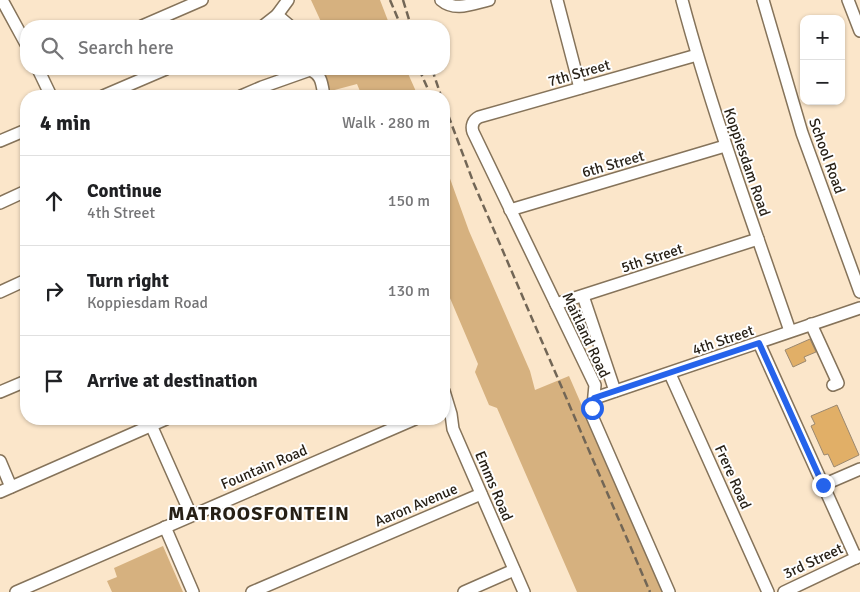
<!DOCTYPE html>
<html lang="en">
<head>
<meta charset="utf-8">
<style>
	:root { --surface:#fff; --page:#f6f6f6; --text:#202124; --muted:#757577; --line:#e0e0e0 }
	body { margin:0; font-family:Signika,sans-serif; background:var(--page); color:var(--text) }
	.controls { position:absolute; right:15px; top:15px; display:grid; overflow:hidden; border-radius:10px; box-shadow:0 1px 4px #0004 }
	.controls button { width:45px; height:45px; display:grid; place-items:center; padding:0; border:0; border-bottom:1px solid var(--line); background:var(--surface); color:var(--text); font:25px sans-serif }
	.stop { position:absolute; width:15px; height:15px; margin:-11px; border:4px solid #2563eb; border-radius:50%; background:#fff }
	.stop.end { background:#2563eb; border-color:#fff; box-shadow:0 1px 5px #0008 }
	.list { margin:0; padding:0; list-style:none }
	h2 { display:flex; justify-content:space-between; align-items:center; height:65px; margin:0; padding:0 20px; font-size:21px }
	h2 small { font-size:16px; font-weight:400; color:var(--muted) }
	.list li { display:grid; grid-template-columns:32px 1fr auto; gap:15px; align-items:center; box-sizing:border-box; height:90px; padding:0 20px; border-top:1px solid var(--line) }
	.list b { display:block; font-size:19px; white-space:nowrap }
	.list p { margin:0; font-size:16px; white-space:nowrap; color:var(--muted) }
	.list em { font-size:16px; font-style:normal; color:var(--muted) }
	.icon { flex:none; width:28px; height:28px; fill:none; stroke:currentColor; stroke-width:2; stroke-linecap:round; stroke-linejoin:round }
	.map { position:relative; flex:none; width:860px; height:592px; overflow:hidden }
	.search { position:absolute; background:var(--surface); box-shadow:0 1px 4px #0004; left:20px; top:20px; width:430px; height:55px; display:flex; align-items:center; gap:12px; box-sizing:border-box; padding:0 18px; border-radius:20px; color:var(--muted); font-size:19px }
	.panel { position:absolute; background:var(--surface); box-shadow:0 1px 4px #0004; left:20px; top:90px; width:430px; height:335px; border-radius:20px }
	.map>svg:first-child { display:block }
</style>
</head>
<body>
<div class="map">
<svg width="860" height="592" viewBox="0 0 860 592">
	<rect width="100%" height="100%" fill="#fbe6ca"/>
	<g fill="#d6b17f">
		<path d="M 311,0 L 380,0 L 390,26 L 323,26 Z"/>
		<path d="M 320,69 L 406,69 L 418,96 L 362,96 L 357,84 L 327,92 L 323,74 Z"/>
		<path d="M 444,162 L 469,231 L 530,371 L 535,390 L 569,376 L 663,592 L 577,592 L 497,408 L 489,405 L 475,372 L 478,364 L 444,284 Z"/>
		<path d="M 163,546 L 183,592 L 112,592 L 107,581 L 117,577 L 114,568 Z"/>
	</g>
	<g fill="#e1af67" stroke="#9b886f">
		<path d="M 810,339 L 816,352 L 804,357 L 806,361 L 793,367 L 785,350 Z"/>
		<path d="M 837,405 L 859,455 L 834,467 L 828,454 L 824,455 L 811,426 L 815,424 L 811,416 Z"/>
	</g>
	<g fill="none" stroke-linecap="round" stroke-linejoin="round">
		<g stroke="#85735a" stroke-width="14">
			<g id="minor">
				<path d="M 2,0 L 26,44"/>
				<path d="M 441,0 C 455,12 472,4 489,0"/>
				<path d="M 557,0 L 580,88"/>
				<path d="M 682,0 C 712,112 752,221 790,331"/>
				<path d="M 763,0 L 802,133 L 860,292"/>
				<path d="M 848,0 L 860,31"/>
				<path d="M 277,15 L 290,26"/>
				<path d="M 142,26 L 202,0"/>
				<path d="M 263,26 L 277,15 L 288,0"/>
				<path d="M 38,69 L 51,96"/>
				<path d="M 103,96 L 166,69"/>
				<path d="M 241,96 L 262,87 L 310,70 C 322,74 322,85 324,96"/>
				<path d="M 0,141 L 26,130"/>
				<path d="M 0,203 L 26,191"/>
				<path d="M 510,210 L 725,146"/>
				<path d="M 0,292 L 26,280"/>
				<path d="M 583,296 L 615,391"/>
				<path d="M 556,304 L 758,239"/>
				<path d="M 811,324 L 838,383 L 833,385"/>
				<path d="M 759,343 L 856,558"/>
				<path d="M 670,374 L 768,592"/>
				<path d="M 444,391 L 451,414 L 453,429 L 524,592"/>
				<path d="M 0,392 L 26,381"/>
				<path d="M 595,398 L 860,308"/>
				<path d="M 151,425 L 191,515"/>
				<path d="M 0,461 L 11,487"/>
				<path d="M 823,485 L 860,469"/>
				<path d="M 0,492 L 166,419"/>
				<path d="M 165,527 L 193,592"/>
				<path d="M 16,592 L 415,419"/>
				<path d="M 252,592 L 481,494"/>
				<path d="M 464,592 L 514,570"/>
				<path d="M 669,592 L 592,416 L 595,385 L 473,132 C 471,126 473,120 479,117 L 697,55"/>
				<path d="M 784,592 L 860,556"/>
			</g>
		</g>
		<use href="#minor" stroke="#fff" stroke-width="11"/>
		<g stroke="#726656" stroke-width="2.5" stroke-dasharray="8 4" stroke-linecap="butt">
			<path d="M 390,0 L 401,26"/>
			<path d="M 403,0 L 411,26"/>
			<path d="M 419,69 L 431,96"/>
			<path d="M 432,69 L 441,96"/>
			<path d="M 444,104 L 474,184 L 650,592"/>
		</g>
	</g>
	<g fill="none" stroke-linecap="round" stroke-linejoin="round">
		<path stroke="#2563eb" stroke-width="6" d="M 592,408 L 594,398 L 759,343 L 823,485"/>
	</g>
	<g text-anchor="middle" stroke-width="4" stroke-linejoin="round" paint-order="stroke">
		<g font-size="15" fill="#261f15" stroke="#fff">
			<text transform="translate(579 73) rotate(-16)" y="5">7th Street</text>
			<text transform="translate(827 156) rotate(70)" y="5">School Road</text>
			<text transform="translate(747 162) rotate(71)" y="5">Koppiesdam Road</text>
			<text transform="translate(613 164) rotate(-16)" y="5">6th Street</text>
			<text transform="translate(652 258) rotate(-18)" y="5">5th Street</text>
			<text transform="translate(586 335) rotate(65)" y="5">Maitland Road</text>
			<text transform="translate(723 340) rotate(-19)" y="5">4th Street</text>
			<text transform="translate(264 467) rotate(-23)" y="5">Fountain Road</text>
			<text transform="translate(733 477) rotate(66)" y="5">Frere Road</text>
			<text transform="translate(494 486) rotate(67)" y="5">Emms Road</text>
			<text transform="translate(416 505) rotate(-23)" y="5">Aaron Avenue</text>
			<text transform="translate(813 561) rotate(-25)" y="5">3rd Street</text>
		</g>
		<g font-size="20" font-weight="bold" letter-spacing="1" fill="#261f15" stroke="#fff">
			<text x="259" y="520">MATROOSFONTEIN</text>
		</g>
	</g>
</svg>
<div class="controls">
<button>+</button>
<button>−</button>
</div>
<div class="stop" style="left:592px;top:408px"></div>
<div class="stop end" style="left:823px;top:485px"></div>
<div class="search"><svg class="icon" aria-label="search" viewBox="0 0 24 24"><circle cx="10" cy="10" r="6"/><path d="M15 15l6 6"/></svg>Search here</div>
<section class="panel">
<h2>4 min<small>Walk · 280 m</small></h2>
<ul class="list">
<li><svg class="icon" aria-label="ahead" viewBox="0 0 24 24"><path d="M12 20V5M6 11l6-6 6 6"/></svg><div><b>Continue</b><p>4th Street</p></div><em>150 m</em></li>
<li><svg class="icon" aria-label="right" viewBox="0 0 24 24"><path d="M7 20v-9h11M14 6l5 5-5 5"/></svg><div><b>Turn right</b><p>Koppiesdam Road</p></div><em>130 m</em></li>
<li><svg class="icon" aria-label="arrive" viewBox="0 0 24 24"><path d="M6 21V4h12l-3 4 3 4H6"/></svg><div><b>Arrive at destination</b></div></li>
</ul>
</section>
</div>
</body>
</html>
